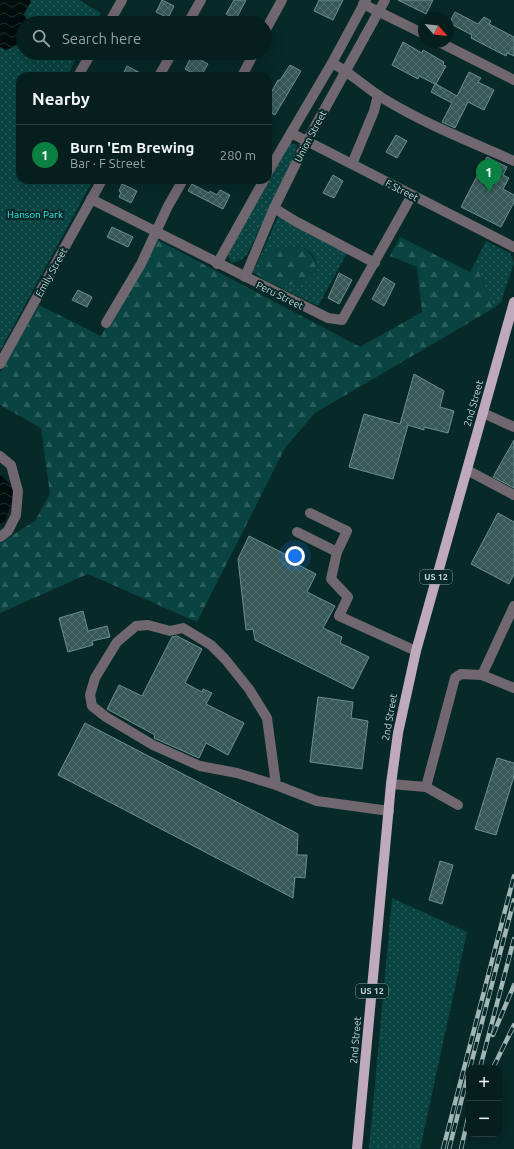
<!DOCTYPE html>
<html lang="en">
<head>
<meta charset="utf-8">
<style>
	:root { --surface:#051f1e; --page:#132c2b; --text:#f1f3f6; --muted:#97a2a4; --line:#263d3c; --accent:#0b8043 }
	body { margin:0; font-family:Ubuntu,sans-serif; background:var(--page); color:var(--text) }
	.controls { position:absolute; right:12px; bottom:12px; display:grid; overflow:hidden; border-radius:8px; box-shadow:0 4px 16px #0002 }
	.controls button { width:36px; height:36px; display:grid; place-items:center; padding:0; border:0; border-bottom:1px solid var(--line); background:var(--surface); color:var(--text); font:20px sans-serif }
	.compass { position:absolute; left:418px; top:12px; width:36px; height:36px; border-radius:50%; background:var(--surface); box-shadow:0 4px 16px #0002; rotate:118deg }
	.you { position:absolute; left:295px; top:556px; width:14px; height:14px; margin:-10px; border:3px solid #fff; border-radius:50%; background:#1a73e8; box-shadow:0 0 0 6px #1a73e833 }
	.badge { display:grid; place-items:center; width:26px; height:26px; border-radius:50%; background:var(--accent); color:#fff; font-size:13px; font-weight:700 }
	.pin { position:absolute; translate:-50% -33px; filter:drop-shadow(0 1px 2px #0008) }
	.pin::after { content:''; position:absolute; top:21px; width:14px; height:12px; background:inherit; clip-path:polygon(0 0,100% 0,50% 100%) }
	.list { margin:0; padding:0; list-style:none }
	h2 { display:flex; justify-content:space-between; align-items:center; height:52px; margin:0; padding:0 16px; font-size:17px }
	h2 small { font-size:13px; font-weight:400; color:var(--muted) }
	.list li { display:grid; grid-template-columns:26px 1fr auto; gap:12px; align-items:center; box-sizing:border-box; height:60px; padding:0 16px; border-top:1px solid var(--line) }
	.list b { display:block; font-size:15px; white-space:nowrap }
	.list p { margin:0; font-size:13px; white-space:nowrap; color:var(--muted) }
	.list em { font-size:13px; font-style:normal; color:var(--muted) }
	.icon { flex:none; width:22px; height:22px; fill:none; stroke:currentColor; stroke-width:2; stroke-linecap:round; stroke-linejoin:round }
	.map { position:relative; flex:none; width:514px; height:1149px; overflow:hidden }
	.search { position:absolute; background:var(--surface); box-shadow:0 4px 16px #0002; left:16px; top:16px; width:256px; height:44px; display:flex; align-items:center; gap:10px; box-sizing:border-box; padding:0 14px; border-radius:22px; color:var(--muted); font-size:15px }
	.panel { position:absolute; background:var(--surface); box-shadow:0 4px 16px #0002; left:16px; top:72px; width:256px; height:112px; border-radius:12px }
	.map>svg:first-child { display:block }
</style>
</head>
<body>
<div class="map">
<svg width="514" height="1149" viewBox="0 0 514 1149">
	<defs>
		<pattern id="green-dots" width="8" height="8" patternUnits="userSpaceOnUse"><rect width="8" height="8" fill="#094443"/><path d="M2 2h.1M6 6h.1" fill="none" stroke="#2b5e5d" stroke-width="1.8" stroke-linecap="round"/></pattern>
		<pattern id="forest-firs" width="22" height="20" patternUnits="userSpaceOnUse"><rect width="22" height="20" fill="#094443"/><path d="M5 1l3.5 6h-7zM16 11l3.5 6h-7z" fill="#2b5e5d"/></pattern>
		<pattern id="water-waves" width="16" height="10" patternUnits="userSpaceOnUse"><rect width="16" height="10" fill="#010d0c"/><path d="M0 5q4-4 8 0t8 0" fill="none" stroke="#25302e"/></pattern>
		<pattern id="building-cross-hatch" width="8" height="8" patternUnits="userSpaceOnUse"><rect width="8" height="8" fill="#375857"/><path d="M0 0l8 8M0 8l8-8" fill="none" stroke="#526f6e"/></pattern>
	</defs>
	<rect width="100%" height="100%" fill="#072928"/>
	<g fill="url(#green-dots)">
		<path d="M 0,0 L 79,0 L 101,13 L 96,23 L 23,23 L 23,53 L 79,53 L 67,76 L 20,76 L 20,180 L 93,180 L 0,351 Z"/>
		<path d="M 291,143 L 297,145 L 295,154 L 247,255 L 241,260 L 232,263 L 226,254 L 282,156 Z"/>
		<path d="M 279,215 L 347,253 L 318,306 L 281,288 C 287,284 289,285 295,285 C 305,284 317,274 316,264 C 315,254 308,250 300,246 L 291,248 L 282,246 L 258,271 L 261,278 L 253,272 Z"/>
		<path d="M 486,241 L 510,253 L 514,263 L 501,302 L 494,308 L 475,263 Z"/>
		<path d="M 392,898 L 467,932 L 420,1149 L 369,1149 Z"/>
	</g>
	<g fill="url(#forest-firs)">
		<path d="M 400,237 L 470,272 L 475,263 L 494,308 L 315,413 L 285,448 L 197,622 L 88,574 L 0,613 L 0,543 L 35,521 L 50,494 L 41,428 L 0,405 L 0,373 L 39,305 L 101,336 L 156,239 L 360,347 L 422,312 L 417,267 L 390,256 Z"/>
		<path d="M 282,246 L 291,248 L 300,246 C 315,254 324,271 305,282 C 297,287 289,282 281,288 L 261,278 L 258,272 C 263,257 267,251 282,246 Z"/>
	</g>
	<g fill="url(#water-waves)">
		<path d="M 0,0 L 30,0 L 31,2 L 24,14 L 29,23 L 23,23 C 23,41 23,44 6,50 L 0,47 Z"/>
		<path d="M 0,474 L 16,490 L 5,522 L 0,526 Z"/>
	</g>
	<g fill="url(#building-cross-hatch)" stroke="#6c8e8d">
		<path d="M 162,0 L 174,6 L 168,18 L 156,12 Z"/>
		<path d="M 234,0 L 246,0 L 236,19 L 226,14 Z"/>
		<path d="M 319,0 L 343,0 L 333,20 L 314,11 Z"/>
		<path d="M 398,0 L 433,0 L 426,14 Z"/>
		<path d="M 455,12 L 478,24 L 484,17 L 491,21 L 489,24 L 514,37 L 514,56 L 507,53 L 506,56 L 471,38 L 472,35 L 449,23 Z"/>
		<path d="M 403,42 L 422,53 L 423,50 L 444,62 L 443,65 L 446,66 L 436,84 L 457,96 L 469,72 L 481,78 L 478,82 L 494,90 L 484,110 L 468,102 L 455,128 L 442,122 L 452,103 L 431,92 L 435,84 L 419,76 L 418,79 L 392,65 Z"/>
		<path d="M 192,55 L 208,64 L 201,76 L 197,76 L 185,69 Z"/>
		<path d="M 290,65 L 301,71 L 275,115 L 268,111 L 268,98 L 278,80 L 280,80 Z"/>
		<path d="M 127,66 L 146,76 L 122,76 Z"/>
		<path d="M 396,135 L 407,141 L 397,158 L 386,152 Z"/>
		<path d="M 487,157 L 507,167 L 503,175 L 509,178 L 503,189 L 514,195 L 514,202 L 501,227 L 461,207 Z"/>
		<path d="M 333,175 L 343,181 L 334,198 L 323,193 Z"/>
		<path d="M 122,184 L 137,191 L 131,203 L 119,197 L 121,192 L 119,191 Z"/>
		<path d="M 192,184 L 209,193 L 210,191 L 217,195 L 220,190 L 230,195 L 223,209 L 188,191 Z"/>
		<path d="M 112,227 L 133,237 L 128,247 L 107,237 Z"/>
		<path d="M 339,273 L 352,280 L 339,304 L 328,298 Z"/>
		<path d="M 384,277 L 395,284 L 384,306 L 372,299 Z"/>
		<path d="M 78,290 L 92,297 L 87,307 L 72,300 Z"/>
		<path d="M 414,374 L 444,391 L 440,407 L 454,411 L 448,433 L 424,427 L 424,430 L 408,425 L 393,479 L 349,467 L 364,414 L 400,424 Z"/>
		<path d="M 514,440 L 514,488 L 493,477 Z"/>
		<path d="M 498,513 L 514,522 L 514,574 L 509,584 L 471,564 Z"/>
		<path d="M 249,536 L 289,556 L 287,559 L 316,574 L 307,592 L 335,606 L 323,628 L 342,637 L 340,643 L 369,657 L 353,689 L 255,640 L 253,629 L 246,630 L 238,559 Z"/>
		<path d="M 83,611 L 88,631 L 107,626 L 110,637 L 92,641 L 93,645 L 68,652 L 59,618 Z"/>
		<path d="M 177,636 L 202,649 L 185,683 L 202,692 L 203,689 L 212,693 L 206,704 L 244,723 L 228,755 L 206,743 L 199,758 L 156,739 L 154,738 L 155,735 L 107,709 L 119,685 L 142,696 L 172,637 Z"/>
		<path d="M 318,697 L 353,702 L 351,718 L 368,721 L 362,769 L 310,762 Z"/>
		<path d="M 85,723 L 298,834 L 297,855 L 307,855 L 305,878 L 295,877 L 293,898 L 58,775 Z"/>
		<path d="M 497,758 L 514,763 L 514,776 L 496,835 L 475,829 Z"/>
		<path d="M 440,861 L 453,865 L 442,904 L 429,900 Z"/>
	</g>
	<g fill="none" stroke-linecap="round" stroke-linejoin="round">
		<g stroke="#70676f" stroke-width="10">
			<path d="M 363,4 L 424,34"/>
			<path d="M 109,23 L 122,0"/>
			<path d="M 188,23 L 201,0"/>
			<path d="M 265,31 L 282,0"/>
			<path d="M 439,42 L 514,80"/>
			<path d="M 332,63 C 351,73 366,88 384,99 C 425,124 471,142 514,161"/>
			<path d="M 78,76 L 91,53"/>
			<path d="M 159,76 L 172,53"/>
			<path d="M 242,76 L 254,53"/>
			<path d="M 291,133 L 514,247"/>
			<path d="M 352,164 L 374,111 L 378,95"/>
			<path d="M 268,172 L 332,63 L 366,0"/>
			<path d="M 91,199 L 328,318 L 342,320 L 412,195"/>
			<path d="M 274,208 L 295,221 L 375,263"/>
			<path d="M 217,264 L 264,180"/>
			<path d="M 245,277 L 274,208 L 307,141 L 385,0"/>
			<path d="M 106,323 L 141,264 L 168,206 L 183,180"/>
			<path d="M 0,364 L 102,180"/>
			<path d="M 483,413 L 514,427"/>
			<path d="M 0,456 L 11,465 L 18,491 L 16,515 L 8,531 L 0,537"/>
			<path d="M 467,470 L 514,495"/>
			<path d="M 310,513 L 347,531 L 337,552"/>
			<path d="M 297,532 L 337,552 L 331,579 L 348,597 L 339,616 L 416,651"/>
			<path d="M 514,606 L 482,675 L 514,688"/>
			<path d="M 391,784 L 426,787 L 458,805"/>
			<path d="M 276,785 L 267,718 L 249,689 L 225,659 L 211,645 L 183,628 L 170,631 L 148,625 L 136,626 L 117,642 L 95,678 L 90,695 L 92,706 L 106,717 L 153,745 L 200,766 L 237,773 L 276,785 L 317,801 L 389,811"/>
			<path d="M 426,787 L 455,678 L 461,674 L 482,675"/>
		</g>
		<path stroke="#beaabc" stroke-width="10" d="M 357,1149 L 391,784 L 398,733 L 416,651 L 514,302"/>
		<g stroke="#a2b6b5" stroke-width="4.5">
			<g id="rail">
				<path d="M 493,1035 L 514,985"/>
				<path d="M 470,1068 L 514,900"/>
				<path d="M 480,1068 L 514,939"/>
				<path d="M 493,1068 L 514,1025"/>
				<path d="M 443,1149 L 514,876"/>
				<path d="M 449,1149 L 469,1071"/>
				<path d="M 461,1149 L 469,1114"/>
			</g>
		</g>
		<use href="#rail" stroke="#072928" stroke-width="3" stroke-dasharray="9" stroke-linecap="butt"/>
	</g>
	<g text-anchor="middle" stroke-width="4" stroke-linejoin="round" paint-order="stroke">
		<g fill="#072928" stroke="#8ca2a1" stroke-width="1">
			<rect x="420" y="570" width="32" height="14" rx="3"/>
			<rect x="356" y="984" width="32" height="14" rx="3"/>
		</g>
		<g font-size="9" font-weight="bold" fill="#c5d6d5">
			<text x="436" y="580">US 12</text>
			<text x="372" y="994">US 12</text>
		</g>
		<g font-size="10" fill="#c5d6d5" stroke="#072928">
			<text transform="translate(310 136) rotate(-62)" y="4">Union Street</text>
			<text transform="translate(402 190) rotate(27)" y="4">F Street</text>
			<text transform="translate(51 272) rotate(-61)" y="4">Emily Street</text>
			<text transform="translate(280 295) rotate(26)" y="4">Peru Street</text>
			<text transform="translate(473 403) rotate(-74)" y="4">2nd Street</text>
			<text transform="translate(389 717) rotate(-80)" y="4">2nd Street</text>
			<text transform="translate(355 1040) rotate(-85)" y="4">2nd Street</text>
		</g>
		<g font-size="10" fill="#31f0ed" stroke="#072928">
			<text x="35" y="218">Hanson Park</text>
		</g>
	</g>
</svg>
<div class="controls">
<button>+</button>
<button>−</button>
</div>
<svg class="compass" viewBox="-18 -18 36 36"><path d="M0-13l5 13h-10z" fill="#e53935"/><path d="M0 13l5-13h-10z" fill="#97a2a4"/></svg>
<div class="you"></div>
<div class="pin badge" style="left:489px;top:192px">1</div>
<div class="search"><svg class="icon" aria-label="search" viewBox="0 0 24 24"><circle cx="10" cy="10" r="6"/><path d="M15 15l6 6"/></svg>Search here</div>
<section class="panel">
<h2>Nearby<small></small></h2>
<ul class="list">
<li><span class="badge">1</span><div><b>Burn 'Em Brewing</b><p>Bar · F Street</p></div><em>280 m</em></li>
</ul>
</section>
</div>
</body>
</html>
